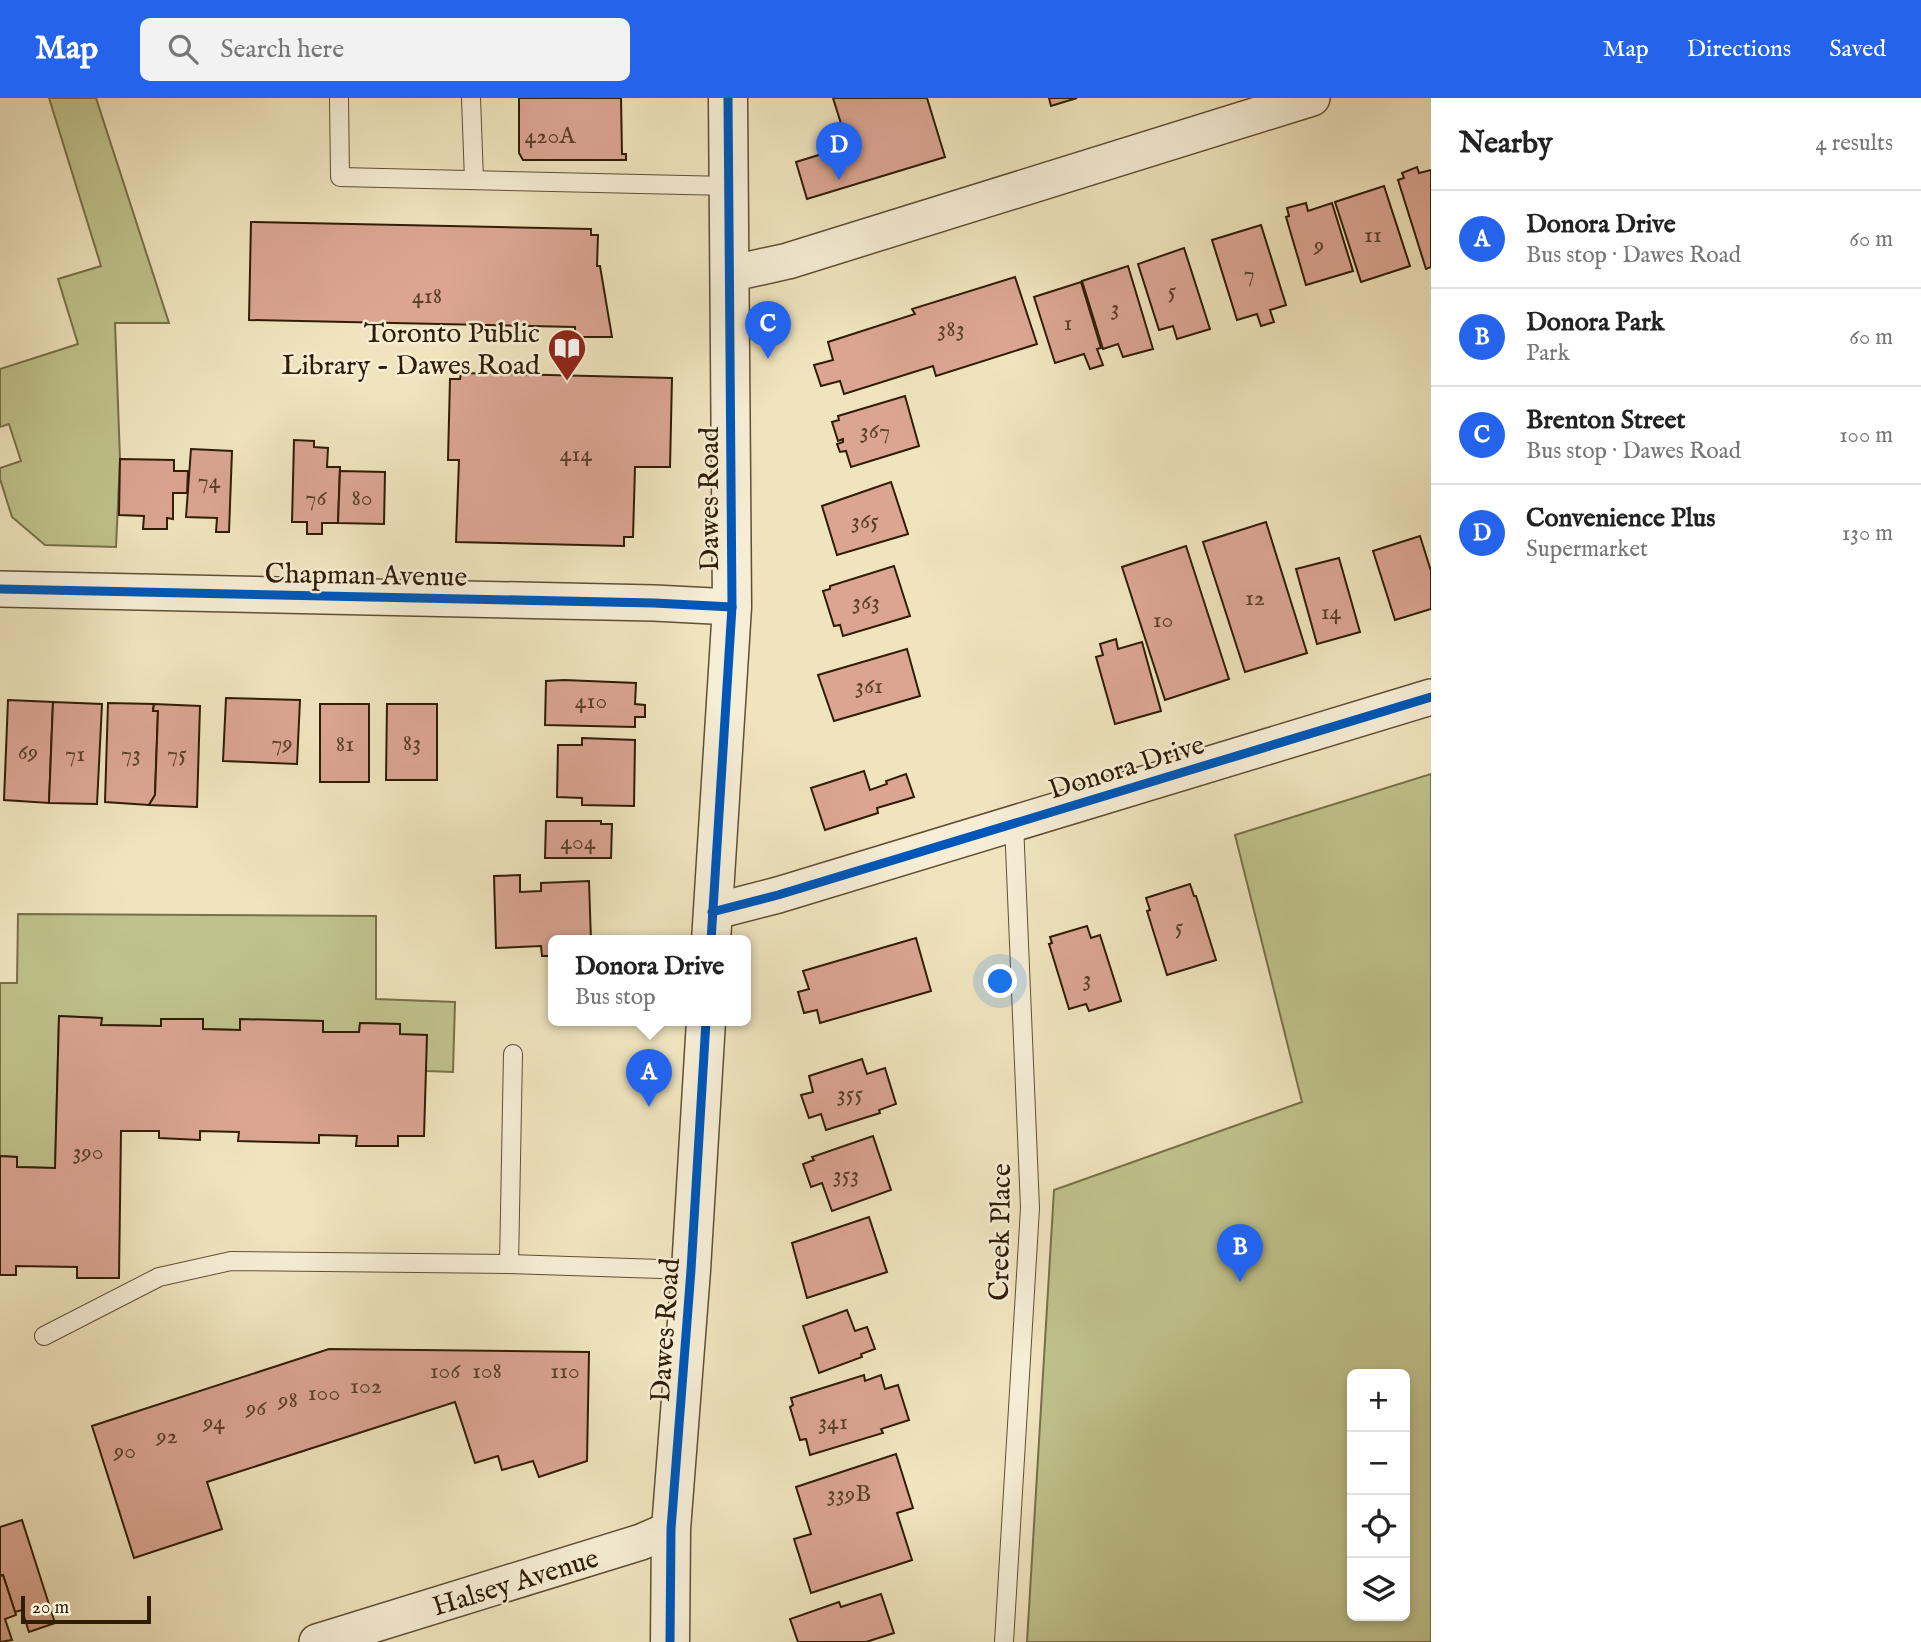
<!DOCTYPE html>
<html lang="en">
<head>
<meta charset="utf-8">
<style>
	:root { --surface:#fff; --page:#f2f2f2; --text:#222; --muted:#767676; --line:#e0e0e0; --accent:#2563eb }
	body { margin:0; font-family:"IM FELL English",serif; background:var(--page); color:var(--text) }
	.controls { position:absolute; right:21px; bottom:21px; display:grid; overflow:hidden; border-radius:10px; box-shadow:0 4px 10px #0003 }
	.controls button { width:63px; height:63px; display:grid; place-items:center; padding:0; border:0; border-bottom:2px solid var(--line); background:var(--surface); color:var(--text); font:35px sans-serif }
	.scale { position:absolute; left:21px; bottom:18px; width:130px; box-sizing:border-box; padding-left:7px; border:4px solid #301d05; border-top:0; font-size:19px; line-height:24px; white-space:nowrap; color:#301d05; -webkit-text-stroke:5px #f5edd5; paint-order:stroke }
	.you { position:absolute; left:1001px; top:884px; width:24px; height:24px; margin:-18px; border:5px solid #fff; border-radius:50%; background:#1a73e8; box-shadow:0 0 0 10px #1a73e833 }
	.badge { display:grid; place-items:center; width:46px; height:46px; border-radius:50%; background:var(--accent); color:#fff; font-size:23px; font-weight:700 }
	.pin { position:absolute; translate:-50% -58px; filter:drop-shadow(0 2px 4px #0008) }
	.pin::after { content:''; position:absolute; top:37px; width:24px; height:21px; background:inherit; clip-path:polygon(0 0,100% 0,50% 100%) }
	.popup { position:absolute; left:548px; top:837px; width:203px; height:91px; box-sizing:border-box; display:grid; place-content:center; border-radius:10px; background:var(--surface); filter:drop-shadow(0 2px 5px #0005); font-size:23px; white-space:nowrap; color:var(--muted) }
	.popup b { font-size:26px; color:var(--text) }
	.popup::after { content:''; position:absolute; left:50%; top:100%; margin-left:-14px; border:14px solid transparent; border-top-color:var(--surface) }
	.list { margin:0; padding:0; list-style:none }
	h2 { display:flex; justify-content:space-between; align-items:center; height:91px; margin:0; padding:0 28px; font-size:30px }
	h2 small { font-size:23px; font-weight:400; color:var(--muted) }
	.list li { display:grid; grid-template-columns:46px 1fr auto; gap:21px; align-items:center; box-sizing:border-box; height:98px; padding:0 28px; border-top:2px solid var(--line) }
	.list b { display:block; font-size:26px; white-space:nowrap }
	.list p { margin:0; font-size:23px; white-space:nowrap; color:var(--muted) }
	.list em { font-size:23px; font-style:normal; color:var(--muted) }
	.icon { flex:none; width:38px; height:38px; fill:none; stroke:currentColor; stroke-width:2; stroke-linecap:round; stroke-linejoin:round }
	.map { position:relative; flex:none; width:1431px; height:1544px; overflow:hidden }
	header { display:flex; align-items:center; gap:42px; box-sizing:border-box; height:98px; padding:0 35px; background:var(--accent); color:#fff }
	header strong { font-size:33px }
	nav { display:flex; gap:38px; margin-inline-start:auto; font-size:24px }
	.search { width:490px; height:63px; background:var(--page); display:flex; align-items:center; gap:18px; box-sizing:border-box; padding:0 24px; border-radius:10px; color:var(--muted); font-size:26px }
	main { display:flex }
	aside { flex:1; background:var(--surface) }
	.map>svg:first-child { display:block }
</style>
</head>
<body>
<header>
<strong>Map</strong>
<div class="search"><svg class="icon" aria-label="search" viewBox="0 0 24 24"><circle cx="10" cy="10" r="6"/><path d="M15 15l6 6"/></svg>Search here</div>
<nav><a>Map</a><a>Directions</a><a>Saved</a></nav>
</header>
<main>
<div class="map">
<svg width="1431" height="1544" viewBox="0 0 1431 1544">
	<rect width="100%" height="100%" fill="#efe4be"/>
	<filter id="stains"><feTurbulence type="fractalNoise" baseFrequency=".00286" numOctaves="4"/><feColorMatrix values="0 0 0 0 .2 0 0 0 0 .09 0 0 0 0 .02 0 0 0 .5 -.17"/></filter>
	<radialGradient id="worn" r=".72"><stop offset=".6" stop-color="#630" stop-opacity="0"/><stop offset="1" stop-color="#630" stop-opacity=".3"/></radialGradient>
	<g fill="#bfc28d" stroke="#787049" stroke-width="2" fill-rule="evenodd">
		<path d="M 49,0 L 96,0 L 169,225 L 115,225 L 120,361 L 116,449 L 45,447 L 12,419 L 0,381 L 0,370 L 21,363 L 9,326 L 0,329 L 0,271 L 78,246 L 58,181 L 101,168 Z"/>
		<path d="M 1431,676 L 1431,1544 L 1027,1544 L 1054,1092 L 1302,1004 L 1235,737 ZM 1405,1276 L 1405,1518 L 1352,1518 L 1352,1276 Z"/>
		<path d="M 18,816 L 376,818 L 376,901 L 455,904 L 453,974 L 426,973 L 400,936 L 400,926 L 360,925 L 359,934 L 323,934 L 323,923 L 240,922 L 240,932 L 203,931 L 203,921 L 161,921 L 161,928 L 101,927 L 101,920 L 59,918 L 55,1070 L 17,1069 L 17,1059 L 0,1058 L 0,885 L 17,885 Z"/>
	</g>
	<g fill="#dba592" stroke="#301d05" stroke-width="2">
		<path d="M 519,0 L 621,0 L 622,56 L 626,56 L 626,62 L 523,62 L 519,55 Z"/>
		<path d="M 833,0 L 927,0 L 945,59 L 807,101 L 796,64 L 848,48 Z"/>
		<path d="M 1049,0 L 1077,0 L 1051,8 Z"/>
		<path d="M 1417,69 L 1419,75 L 1431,72 L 1431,169 L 1426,171 L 1398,82 L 1404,80 L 1402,75 Z"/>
		<path d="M 1384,88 L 1410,168 L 1361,184 L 1335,104 Z"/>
		<path d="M 1306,105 L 1308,113 L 1332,105 L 1353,173 L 1306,187 L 1286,119 L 1289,118 L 1287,110 Z"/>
		<path d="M 251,124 L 591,131 L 591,137 L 598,137 L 597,168 L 600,168 L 612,239 L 575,239 L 575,229 L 249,222 Z"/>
		<path d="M 1261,127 L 1286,207 L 1270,212 L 1274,224 L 1261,228 L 1257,216 L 1237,222 L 1212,142 Z"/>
		<path d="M 1184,150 L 1210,231 L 1177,241 L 1173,228 L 1159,232 L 1138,166 Z"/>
		<path d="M 1128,168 L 1153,251 L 1123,259 L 1118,246 L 1103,251 L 1082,183 Z"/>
		<path d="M 1015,179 L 1037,246 L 936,278 L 933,268 L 844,296 L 840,283 L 821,288 L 814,267 L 833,262 L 828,244 L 915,216 L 912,211 Z"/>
		<path d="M 1081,184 L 1101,250 L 1097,251 L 1103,267 L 1090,271 L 1084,256 L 1055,265 L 1034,199 Z"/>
		<path d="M 461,275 L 672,280 L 670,369 L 635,369 L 633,439 L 624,439 L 624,448 L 456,444 L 459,362 L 448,362 L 450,281 L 460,281 Z"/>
		<path d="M 905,298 L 919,348 L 851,369 L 846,353 L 840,354 L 837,346 L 843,344 L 843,341 L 838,343 L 832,324 L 839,322 L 838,318 Z"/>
		<path d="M 294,342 L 314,343 L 314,349 L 328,350 L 327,369 L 340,369 L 338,425 L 322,425 L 322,436 L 307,436 L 307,424 L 292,424 Z"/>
		<path d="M 191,351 L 232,353 L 229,434 L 216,434 L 217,420 L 186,419 Z"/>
		<path d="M 120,361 L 174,362 L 174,373 L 188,373 L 187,395 L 173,395 L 173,421 L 167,420 L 167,431 L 143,431 L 144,418 L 119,417 Z"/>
		<path d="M 340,373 L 385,374 L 384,426 L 338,425 Z"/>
		<path d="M 891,384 L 908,436 L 837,457 L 822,408 Z"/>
		<path d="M 1266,424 L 1307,555 L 1245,574 L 1203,444 Z"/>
		<path d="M 1420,438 L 1431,473 L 1431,511 L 1395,522 L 1373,453 Z"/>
		<path d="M 1186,448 L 1229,581 L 1165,602 L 1122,469 Z"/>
		<path d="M 1339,460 L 1360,534 L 1317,546 L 1296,471 Z"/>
		<path d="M 894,468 L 910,518 L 843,538 L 840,527 L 834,528 L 823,493 L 830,491 L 830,488 Z"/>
		<path d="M 1116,541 L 1118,551 L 1142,544 L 1161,613 L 1115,626 L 1096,559 L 1103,557 L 1100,546 Z"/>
		<path d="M 907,551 L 920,598 L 834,623 L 818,577 Z"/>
		<path d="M 564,582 L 636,585 L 635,606 L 645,607 L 645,619 L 635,619 L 635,629 L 545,627 L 546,583 Z"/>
		<path d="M 226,600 L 300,602 L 297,666 L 223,663 Z"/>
		<path d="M 8,602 L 53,604 L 49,705 L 4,702 Z"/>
		<path d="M 53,604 L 102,606 L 97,706 L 49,705 Z"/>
		<path d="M 108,605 L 154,606 L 153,613 L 158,613 L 155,697 L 149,707 L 105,704 Z"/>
		<path d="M 154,606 L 200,608 L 197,709 L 149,707 L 155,697 L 158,613 L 153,613 Z"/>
		<rect x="320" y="606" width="49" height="78"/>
		<path d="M 387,606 L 437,606 L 437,682 L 386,682 Z"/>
		<path d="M 582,640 L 635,642 L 634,708 L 582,707 L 582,700 L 557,699 L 558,647 L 582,647 Z"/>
		<path d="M 864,673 L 870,692 L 887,686 L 886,683 L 906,676 L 914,699 L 877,710 L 878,715 L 825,732 L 811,690 Z"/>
		<path d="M 546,723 L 601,723 L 601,726 L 612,726 L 611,760 L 545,760 Z"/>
		<path d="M 520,777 L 520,794 L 541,793 L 541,785 L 589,783 L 591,843 L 553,843 L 553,858 L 542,858 L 541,848 L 496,850 L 494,778 Z"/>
		<path d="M 1190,786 L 1194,798 L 1196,798 L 1216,862 L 1167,877 L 1147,813 L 1150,812 L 1146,800 Z"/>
		<path d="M 1087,828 L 1091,840 L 1100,837 L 1121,903 L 1089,913 L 1086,906 L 1069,911 L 1049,846 L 1052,845 L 1050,839 Z"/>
		<path d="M 916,840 L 931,893 L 820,925 L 817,912 L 804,915 L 798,894 L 809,891 L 803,873 Z"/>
		<path d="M 59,918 L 102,920 L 101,927 L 161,928 L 161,921 L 203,921 L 203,931 L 240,932 L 240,921 L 323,923 L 323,934 L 359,934 L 360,925 L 400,926 L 400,936 L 427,937 L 424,1038 L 398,1038 L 398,1048 L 356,1048 L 357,1038 L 319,1037 L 319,1045 L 238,1043 L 239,1034 L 200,1033 L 200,1042 L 159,1040 L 159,1033 L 121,1033 L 119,1180 L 77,1180 L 77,1169 L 16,1168 L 16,1177 L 0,1177 L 0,1058 L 17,1059 L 17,1069 L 55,1070 Z"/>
		<path d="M 862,961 L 867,976 L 885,970 L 896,1006 L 879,1012 L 880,1015 L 826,1032 L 821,1016 L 809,1020 L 801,997 L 813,994 L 809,978 Z"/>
		<path d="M 873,1038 L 891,1092 L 832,1113 L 822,1085 L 811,1089 L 803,1066 L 814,1062 L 812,1059 Z"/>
		<path d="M 869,1119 L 887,1174 L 807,1200 L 792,1145 Z"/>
		<path d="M 847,1212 L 855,1233 L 867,1229 L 875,1251 L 861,1256 L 862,1259 L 819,1275 L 803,1228 Z"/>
		<path d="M 329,1251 L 589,1254 L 587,1363 L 539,1379 L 533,1363 L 502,1372 L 498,1358 L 475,1365 L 455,1304 L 207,1384 L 222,1431 L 134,1460 L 92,1328 Z"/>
		<path d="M 864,1277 L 865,1283 L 881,1277 L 885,1291 L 898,1287 L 909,1322 L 881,1331 L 883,1335 L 810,1357 L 806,1341 L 800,1342 L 790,1309 L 793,1307 L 791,1300 Z"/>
		<path d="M 896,1356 L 913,1410 L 897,1415 L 912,1462 L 811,1495 L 794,1441 L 811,1436 L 796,1389 Z"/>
		<path d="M 22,1422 L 55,1525 L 29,1534 L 22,1512 L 15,1514 L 3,1477 L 0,1478 L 0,1429 Z"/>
		<path d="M 3,1477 L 16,1517 L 5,1521 L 12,1542 L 0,1544 L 0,1478 Z"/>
		<path d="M 881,1496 L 894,1535 L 866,1544 L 798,1544 L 790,1521 L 839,1504 L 841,1509 Z"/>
	</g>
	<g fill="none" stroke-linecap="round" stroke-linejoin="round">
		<g stroke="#604f33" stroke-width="20">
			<g id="service">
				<path d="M 339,0 L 340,79 L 728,88"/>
				<path d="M 471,0 L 474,82"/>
				<path d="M 509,1166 L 513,956"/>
				<path d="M 44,1238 L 159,1179 L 231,1163 L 509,1166 L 691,1172"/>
				<path d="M 1004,1544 L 1030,1110 L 1014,725"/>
			</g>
		</g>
		<g stroke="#604f33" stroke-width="38">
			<g id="minor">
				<path d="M 729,176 L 788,163 L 1312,0"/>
				<path d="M 0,491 L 654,505 L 732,509"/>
				<path d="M 712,814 L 778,797 L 1431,599"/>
				<path d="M 317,1544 L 641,1444 L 671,1431"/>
			</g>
		</g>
		<g stroke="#604f33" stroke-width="41">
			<g id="tertiary">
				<path d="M 711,843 L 732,509 L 728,0"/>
				<path d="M 670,1544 L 671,1431 L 691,1172 L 706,923"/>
			</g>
		</g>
		<use href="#service" stroke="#f5edd5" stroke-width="18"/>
		<use href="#minor" stroke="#f5edd5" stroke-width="35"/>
		<use href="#tertiary" stroke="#f5edd5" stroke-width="38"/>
		<g stroke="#f5edd5" stroke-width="13">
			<g id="cycleway">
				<path d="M 0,491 L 654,505 L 732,509"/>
				<path d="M 712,814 L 778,797 L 1431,599"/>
				<path d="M 711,843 L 732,509 L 728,0"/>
				<path d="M 670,1544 L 671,1431 L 691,1172 L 706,923"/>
			</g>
		</g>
		<use href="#cycleway" stroke="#0057b8" stroke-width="9"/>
	</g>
	<defs>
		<g id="library-pin" transform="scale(2.0125)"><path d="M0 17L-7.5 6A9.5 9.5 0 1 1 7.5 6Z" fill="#8f2418" stroke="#f5edd5"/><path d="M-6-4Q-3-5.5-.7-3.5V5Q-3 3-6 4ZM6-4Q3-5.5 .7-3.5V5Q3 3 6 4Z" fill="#fff"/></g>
	</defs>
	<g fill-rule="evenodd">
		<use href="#library-pin" x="567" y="250"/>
	</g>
	<g text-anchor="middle" stroke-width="5" stroke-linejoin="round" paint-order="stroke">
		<g font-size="24" fill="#5b3f28">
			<text x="550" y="45">420A</text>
			<text x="1373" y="144">11</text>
			<text x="1319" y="154">9</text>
			<text x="1249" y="183">7</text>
			<text x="1172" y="200">5</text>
			<text x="427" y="205">418</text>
			<text x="1115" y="217">3</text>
			<text x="1068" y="232">1</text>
			<text x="951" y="238">383</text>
			<text x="875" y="340">367</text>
			<text x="576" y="363">414</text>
			<text x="209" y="390">74</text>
			<text x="316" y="407">76</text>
			<text x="362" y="407">80</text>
			<text x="865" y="430">365</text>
			<text x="1255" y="507">12</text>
			<text x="866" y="511">363</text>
			<text x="1331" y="521">14</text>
			<text x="1163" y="529">10</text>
			<text x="869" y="595">361</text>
			<text x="591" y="610">410</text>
			<text x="282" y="652">79</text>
			<text x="412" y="652">83</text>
			<text x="345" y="653">81</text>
			<text x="28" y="661">69</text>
			<text x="75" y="663">71</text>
			<text x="131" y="663">73</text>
			<text x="177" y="663">75</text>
			<text x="578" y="751">404</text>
			<text x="1179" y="836">5</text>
			<text x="1087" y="888">3</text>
			<text x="850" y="1003">355</text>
			<text x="88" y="1061">390</text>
			<text x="846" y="1084">353</text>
			<text x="445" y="1280">106</text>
			<text x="487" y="1280">108</text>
			<text x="565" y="1280">110</text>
			<text x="366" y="1295">102</text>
			<text x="324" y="1302">100</text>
			<text x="288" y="1309">98</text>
			<text x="256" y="1317">96</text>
			<text x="214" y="1331">94</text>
			<text x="833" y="1331">341</text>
			<text x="167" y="1345">92</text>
			<text x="125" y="1360">90</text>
			<text x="849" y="1403">339B</text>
		</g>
		<g font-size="28" fill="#301d05" stroke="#f5edd5" text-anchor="end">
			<text x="540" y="244">Toronto Public<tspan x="540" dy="32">Library - Dawes Road</tspan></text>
		</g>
		<g font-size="28" fill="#301d05" stroke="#f5edd5">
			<text transform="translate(708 401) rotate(-90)" y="10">Dawes Road</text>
			<text transform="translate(366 476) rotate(1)" y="10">Chapman Avenue</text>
			<text transform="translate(1126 668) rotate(-17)" y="10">Donora Drive</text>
			<text transform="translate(999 1134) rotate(-89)" y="10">Creek Place</text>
			<text transform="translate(664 1232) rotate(-86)" y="10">Dawes Road</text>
			<text transform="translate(515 1483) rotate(-17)" y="10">Halsey Avenue</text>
		</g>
	</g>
	<rect width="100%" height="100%" filter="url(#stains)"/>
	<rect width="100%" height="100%" fill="url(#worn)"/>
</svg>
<div class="controls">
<button>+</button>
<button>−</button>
<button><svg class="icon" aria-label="locate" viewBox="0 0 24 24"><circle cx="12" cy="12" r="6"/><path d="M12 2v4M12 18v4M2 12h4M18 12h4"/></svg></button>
<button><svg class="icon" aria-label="layers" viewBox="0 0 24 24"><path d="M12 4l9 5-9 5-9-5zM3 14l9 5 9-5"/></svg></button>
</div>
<div class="scale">20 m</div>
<div class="you"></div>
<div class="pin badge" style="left:649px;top:1009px">A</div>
<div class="popup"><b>Donora Drive</b>Bus stop</div>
<div class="pin badge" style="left:1240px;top:1184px">B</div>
<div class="pin badge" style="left:768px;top:261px">C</div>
<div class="pin badge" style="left:839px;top:82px">D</div>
</div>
<aside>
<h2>Nearby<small>4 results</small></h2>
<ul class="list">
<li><span class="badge">A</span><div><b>Donora Drive</b><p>Bus stop · Dawes Road</p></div><em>60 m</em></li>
<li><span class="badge">B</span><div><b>Donora Park</b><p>Park</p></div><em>60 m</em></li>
<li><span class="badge">C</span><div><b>Brenton Street</b><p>Bus stop · Dawes Road</p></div><em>100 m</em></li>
<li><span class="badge">D</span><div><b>Convenience Plus</b><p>Supermarket</p></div><em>130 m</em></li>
</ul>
</aside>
</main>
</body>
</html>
